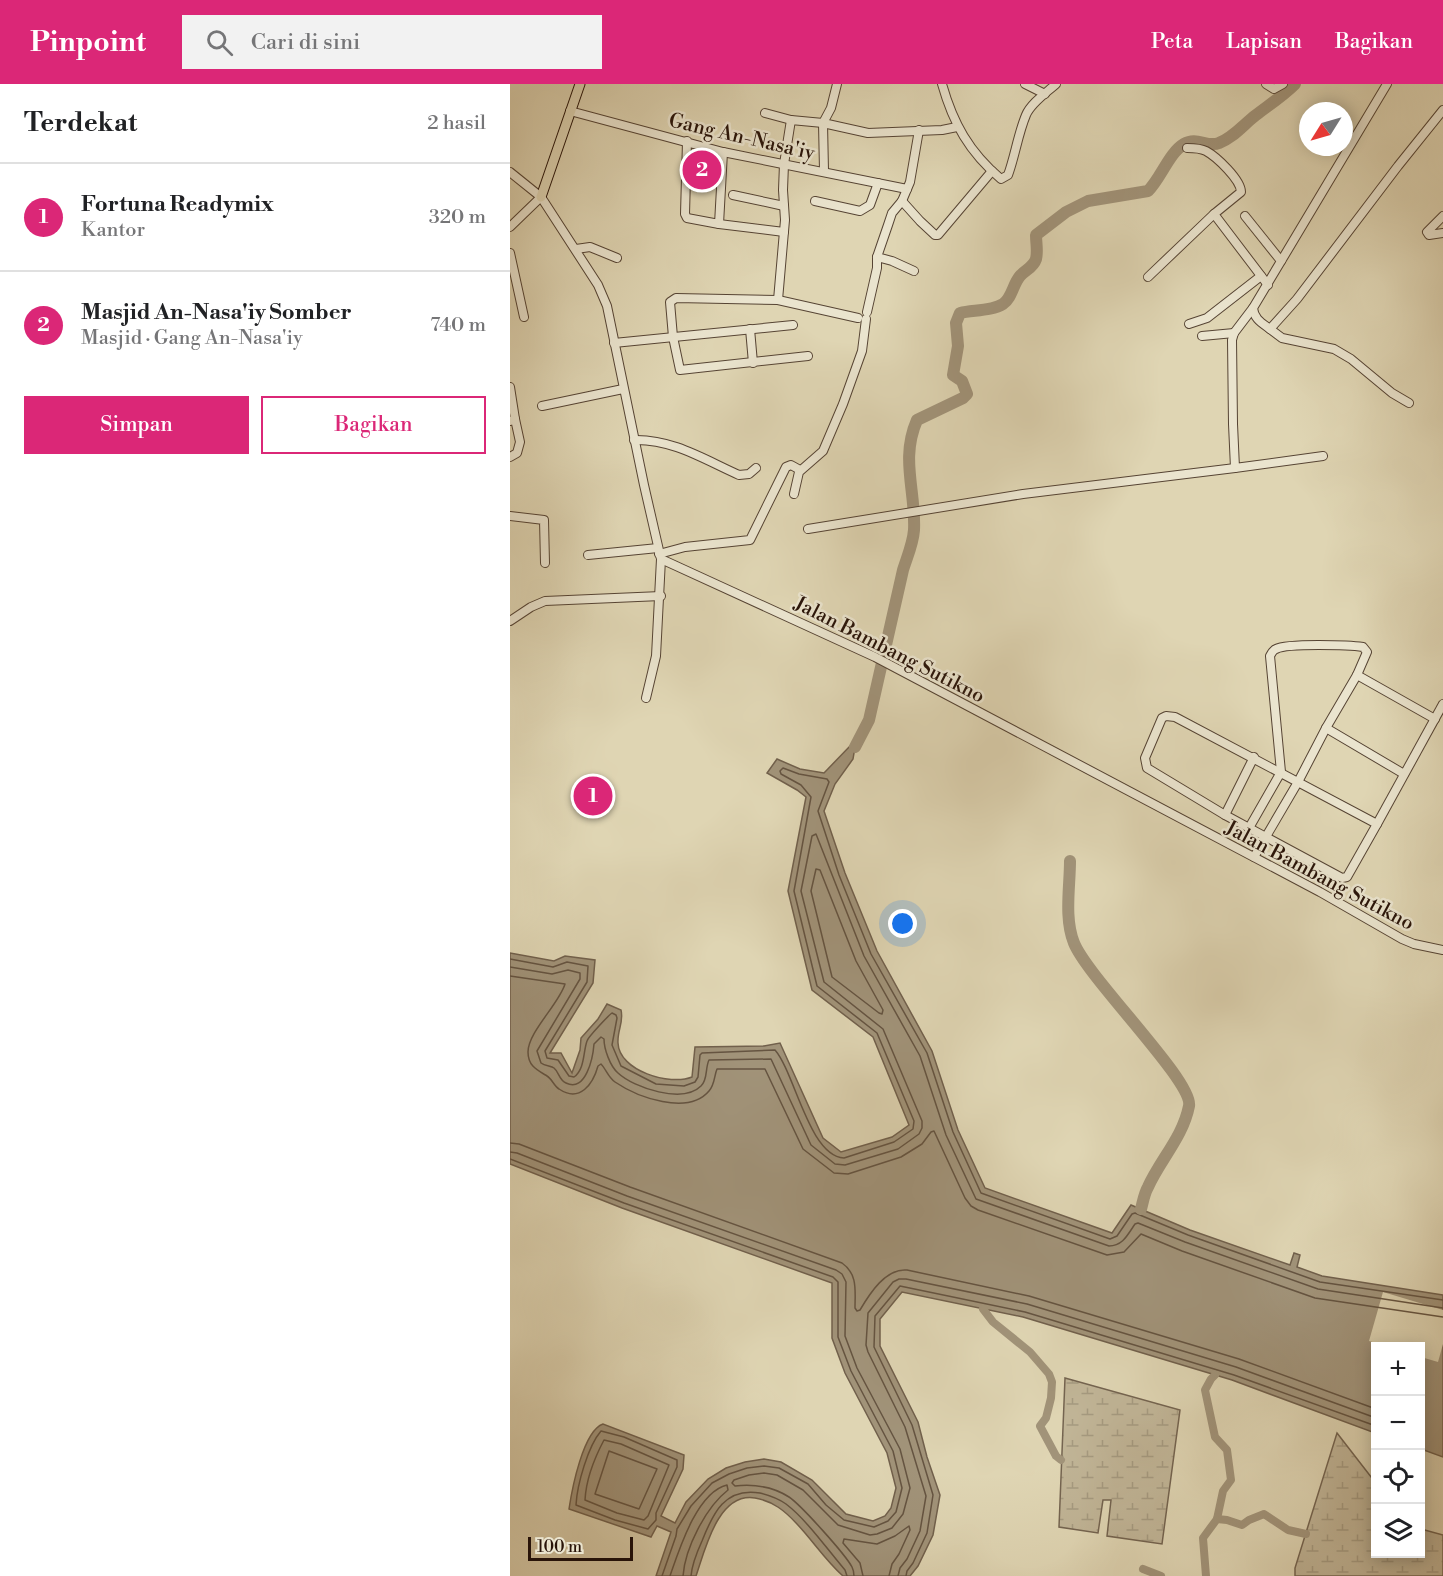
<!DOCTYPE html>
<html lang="id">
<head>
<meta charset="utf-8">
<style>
	:root { --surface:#fff; --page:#f2f2f2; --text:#202124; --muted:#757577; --line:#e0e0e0; --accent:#db2777 }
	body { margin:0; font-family:"Libre Bodoni",serif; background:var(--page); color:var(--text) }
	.controls { position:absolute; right:18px; bottom:18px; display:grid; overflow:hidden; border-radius:0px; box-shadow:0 3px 15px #0003 }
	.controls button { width:54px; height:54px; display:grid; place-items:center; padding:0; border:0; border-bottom:2px solid var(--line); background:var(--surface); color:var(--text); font:30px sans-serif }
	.compass { position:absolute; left:789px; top:18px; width:54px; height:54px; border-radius:50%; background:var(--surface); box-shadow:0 3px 15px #0003; rotate:233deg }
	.scale { position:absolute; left:18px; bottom:15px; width:105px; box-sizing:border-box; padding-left:6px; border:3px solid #291409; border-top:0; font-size:16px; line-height:21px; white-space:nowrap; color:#291409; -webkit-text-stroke:4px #eae4ce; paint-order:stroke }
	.you { position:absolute; left:393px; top:840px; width:21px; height:21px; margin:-15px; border:4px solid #fff; border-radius:50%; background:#1a73e8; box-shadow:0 0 0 9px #1a73e833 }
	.badge { display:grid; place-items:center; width:39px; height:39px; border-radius:50%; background:var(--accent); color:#fff; font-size:20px; font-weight:700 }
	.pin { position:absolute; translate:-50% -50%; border:3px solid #fff; box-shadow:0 2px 6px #0006 }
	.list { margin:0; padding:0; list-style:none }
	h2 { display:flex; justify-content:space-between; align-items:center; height:78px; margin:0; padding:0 24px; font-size:26px }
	h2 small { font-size:20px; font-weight:400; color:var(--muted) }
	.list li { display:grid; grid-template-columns:39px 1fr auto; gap:18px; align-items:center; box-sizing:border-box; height:108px; padding:0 24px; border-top:2px solid var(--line) }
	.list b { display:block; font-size:22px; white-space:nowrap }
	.list p { margin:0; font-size:20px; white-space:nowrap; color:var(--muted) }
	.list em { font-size:20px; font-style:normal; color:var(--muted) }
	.actions { display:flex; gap:12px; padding:18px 24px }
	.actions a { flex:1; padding:14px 0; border:2px solid var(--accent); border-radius:0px; text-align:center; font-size:21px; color:var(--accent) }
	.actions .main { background:var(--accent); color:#fff }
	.icon { flex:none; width:33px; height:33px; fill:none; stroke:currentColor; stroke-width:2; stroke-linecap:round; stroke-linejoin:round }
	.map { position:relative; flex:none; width:933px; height:1492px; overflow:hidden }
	header { display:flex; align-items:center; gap:36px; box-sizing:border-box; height:84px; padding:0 30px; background:var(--accent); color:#fff }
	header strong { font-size:28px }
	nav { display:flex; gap:33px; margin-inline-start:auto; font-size:21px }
	.search { width:420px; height:54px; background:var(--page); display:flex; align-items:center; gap:15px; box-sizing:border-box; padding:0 21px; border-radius:0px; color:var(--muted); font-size:22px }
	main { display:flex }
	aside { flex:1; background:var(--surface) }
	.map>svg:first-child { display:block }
</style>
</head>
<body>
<header>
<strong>Pinpoint</strong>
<div class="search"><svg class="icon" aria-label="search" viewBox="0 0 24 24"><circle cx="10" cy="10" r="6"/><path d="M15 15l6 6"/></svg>Cari di sini</div>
<nav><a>Peta</a><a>Lapisan</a><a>Bagikan</a></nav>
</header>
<main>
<aside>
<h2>Terdekat<small>2 hasil</small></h2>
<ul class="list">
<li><span class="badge">1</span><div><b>Fortuna Readymix</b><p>Kantor</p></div><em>320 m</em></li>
<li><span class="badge">2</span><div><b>Masjid An-Nasa'iy Somber</b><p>Masjid · Gang An-Nasa'iy</p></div><em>740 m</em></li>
</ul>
<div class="actions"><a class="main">Simpan</a><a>Bagikan</a></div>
</aside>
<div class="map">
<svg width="933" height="1492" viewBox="0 0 933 1492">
	<defs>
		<pattern id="wetland-marsh" width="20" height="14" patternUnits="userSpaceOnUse" patternTransform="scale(1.5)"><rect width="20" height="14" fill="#c0b496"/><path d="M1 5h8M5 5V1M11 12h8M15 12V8" fill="none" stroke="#a59a80"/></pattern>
	</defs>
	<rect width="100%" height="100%" fill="#dfd5b3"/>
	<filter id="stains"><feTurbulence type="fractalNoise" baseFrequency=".00333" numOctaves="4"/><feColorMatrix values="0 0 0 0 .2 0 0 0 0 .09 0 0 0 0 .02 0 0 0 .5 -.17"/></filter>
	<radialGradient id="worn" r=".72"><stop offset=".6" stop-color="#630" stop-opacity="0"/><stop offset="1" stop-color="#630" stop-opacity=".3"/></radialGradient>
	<g fill="url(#wetland-marsh)" stroke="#746450" stroke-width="1.5">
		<path d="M 555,1294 L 670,1326 L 652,1460 L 597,1452 L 601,1416 L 593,1416 L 588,1449 L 549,1443 Z"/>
		<path d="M 827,1349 L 865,1398 L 866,1470 L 910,1470 L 911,1445 L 933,1451 L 933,1492 L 785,1492 L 785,1484 Z"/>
	</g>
	<path fill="#a19379" stroke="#71604c" stroke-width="1.5" d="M 340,662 L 345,663 L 343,675 L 325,700 L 314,727 L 335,789 L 367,867 L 422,967 L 448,1046 L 475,1104 L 602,1149 L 621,1121 L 680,1146 L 780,1181 L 784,1169 L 790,1171 L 787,1183 L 812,1192 L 933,1211 L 933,1373 L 911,1365 L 910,1262 L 866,1262 L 865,1349 L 722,1296 L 513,1233 L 392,1208 L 370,1235 L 370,1262 L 408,1338 L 417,1373 L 430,1411 L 423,1451 L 408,1482 L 400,1492 L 333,1492 C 316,1477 303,1457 287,1440 C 275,1427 263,1417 245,1414 C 208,1408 195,1466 186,1492 L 146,1492 L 161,1448 L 147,1442 L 141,1453 L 59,1425 C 62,1405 73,1347 93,1340 L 174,1371 L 173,1385 L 151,1432 L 165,1439 L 176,1418 L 198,1395 L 216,1384 L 235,1378 L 254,1375 L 271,1378 L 302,1396 L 336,1430 L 363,1437 L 375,1432 L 381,1424 L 386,1404 L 377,1369 L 335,1289 L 322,1254 L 322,1199 L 112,1124 L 0,1080 L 0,869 L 44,877 L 55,872 L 85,876 L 83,899 L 40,969 L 51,969 L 62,989 L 70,966 L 71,954 L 88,935 L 97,920 L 111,926 C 114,938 107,947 108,959 C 109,987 160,1002 182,993 L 185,963 L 254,962 L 270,959 L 313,1054 L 331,1068 L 382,1053 L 399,1041 L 363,953 L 302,906 L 278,807 L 296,713 L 287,706 L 257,689 L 267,675 L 290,685 L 314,689 Z"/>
	<path fill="#dfd5b3" d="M 873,1208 L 933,1226 L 933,1260 L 928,1278 L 911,1273 L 910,1262 L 877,1262 L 859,1257 Z"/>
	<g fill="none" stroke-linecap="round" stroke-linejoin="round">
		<g stroke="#655441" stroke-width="1.5">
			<path d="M 306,785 L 310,786 L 346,877 L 373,926 L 372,930 L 369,929 L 322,893 L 301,807 Z"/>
			<path d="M 0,875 L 43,883 L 57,878 L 78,882 L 77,898 L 35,967 L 37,974 L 48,976 L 59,992 L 64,993 C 75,985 73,968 77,957 C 78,953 99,931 102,929 L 106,931 L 107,934 L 102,961 L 111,982 L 146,1000 L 174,1002 L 185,998 L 188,993 L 190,971 L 192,969 L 265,966 C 285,989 299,1072 334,1074 L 384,1058 L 403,1045 L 404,1037 L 367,949 L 307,902 L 284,807 L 301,713 L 291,701 L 271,690 L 270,687 L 273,684 L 289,690 L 317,695 L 319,698 L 308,727 L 329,791 L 361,870 L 417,969 L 443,1048 L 471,1109 L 600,1155 L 607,1152 L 622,1130 L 625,1129 L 678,1151 L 810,1198 L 933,1216"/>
			<path d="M 0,883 L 42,890 L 58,886 L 70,889 L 70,895 L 27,967 L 31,979 C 35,982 41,982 44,984 C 49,988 49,996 56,999 C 76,1009 83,973 84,960 L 91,953 L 94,955 C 94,965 100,982 108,989 C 124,1004 173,1020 191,1002 C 198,996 195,984 199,976 L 261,975 L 301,1061 L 325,1080 L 335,1081 L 388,1065 L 409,1050 L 412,1044 L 412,1037 L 373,945 L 314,898 L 291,807 L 302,752 L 306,750 L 354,872 L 410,972 L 436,1051 L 466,1115 L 599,1162 C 613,1162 618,1150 625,1140 L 628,1139 L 675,1158 L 808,1205 L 933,1224"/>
			<path d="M 0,892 L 55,900 C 49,920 18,948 18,968 C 18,982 27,986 37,992 C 42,995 44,1002 49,1005 C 70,1019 83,1000 88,982 L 91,980 C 96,985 98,993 105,998 C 127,1013 178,1032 199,1007 C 205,1000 204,992 207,985 L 255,985 L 293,1065 L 324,1089 L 338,1090 L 391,1073 L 412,1060 L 421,1048 L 424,1047 L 455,1114 L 461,1122 L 468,1126 L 597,1171 L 614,1168 L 631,1150 L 672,1167 L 805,1214 L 933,1233"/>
			<path d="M 0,1059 L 9,1060 L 120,1103 L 332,1179 C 348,1190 345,1207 345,1224 L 347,1227 L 350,1226 C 360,1209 376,1184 397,1186 L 519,1212 L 729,1275 L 866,1325"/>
			<path d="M 0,1068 L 7,1069 L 117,1112 L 326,1186 L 332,1190 L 336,1198 L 335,1252 L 347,1284 L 390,1365 L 400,1404 L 393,1430 L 382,1444 L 367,1450 L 360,1451 L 328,1441 L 293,1406 L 267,1391 L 254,1389 L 239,1391 L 224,1396 L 222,1399 L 225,1402 C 244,1400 262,1402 279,1413 C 291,1421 335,1470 342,1483 C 344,1487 344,1488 344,1492"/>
			<path d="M 0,1075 L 114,1119 L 323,1193 L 328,1198 L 328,1253 L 341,1287 L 383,1367 L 392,1404 L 386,1428 L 378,1437 L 364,1443 L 334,1436 L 316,1421 L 298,1400 L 269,1384 L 254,1382 L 237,1384 L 219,1390 L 202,1399 L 181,1422 L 167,1445 L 166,1452 L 152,1492"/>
			<path d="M 91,1347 L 114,1353 L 167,1376 L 167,1383 L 146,1429 L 146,1436 L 138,1445 L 105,1436 L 66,1421 C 67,1401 78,1362 91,1347 Z"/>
			<path d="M 94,1356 L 111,1360 L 159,1381 L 138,1432 L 134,1436 L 107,1429 L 75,1416 C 76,1396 85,1373 94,1356 Z"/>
			<path d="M 99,1367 L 147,1385 L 129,1425 L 85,1410 Z"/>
			<path d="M 160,1492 C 169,1466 187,1408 217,1401 L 218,1406 C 196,1423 175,1464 173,1492"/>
			<path d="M 181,1492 C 182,1480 187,1468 192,1457 C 203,1429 215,1403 250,1409 C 258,1411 269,1415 276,1420 C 297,1436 317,1465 335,1486 L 337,1492"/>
			<path d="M 353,1492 L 350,1479 L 333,1459 L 334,1455 L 367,1460 L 385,1452 L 399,1442 L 400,1446 L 389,1470 L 382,1480 L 379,1492"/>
			<path d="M 388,1492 L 390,1484 L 397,1475 L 410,1447 L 416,1412 L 395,1343 L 358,1268 L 356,1261 L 358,1229 L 383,1198 L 389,1195 L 396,1195 L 517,1220 L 726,1283 L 866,1334"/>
			<path d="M 396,1492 L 397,1487 L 403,1479 L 417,1449 L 423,1411 L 402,1341 L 364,1263 L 365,1232 L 390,1202 L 515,1228 L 724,1291 L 866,1342"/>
		</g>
		<g stroke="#a19379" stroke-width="8">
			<path d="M 473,1225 L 483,1238 L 520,1268 L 539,1290 L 542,1298 L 541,1314 L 536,1334 L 530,1342 L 546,1372 L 551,1376"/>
			<path d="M 707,1435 L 717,1436 L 732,1441 L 739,1436 L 754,1430 L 778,1446 L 796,1450"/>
			<path d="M 633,1485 L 651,1492"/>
			<path d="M 696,1492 L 693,1454 L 707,1435 L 713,1407 L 721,1396 L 717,1366 L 705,1353 L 695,1306 L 701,1295 L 705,1291"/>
		</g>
		<g stroke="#a19379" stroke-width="12">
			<path d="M 345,663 L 359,636 L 393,486 C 397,473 403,460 404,446 C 406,407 390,375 407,336 L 453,314 L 457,310 L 452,297 L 443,291 L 448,262 L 446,239 L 450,229 C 463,226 482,227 493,220 C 502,214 503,200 510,192 C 516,185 523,184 526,175 C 528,167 526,159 526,151 L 556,128 L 578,117 L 638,107 C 651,94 659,69 674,60 C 687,52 697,64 709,59 C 723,54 734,40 746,31 C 759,21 773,12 785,0"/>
			<path d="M 560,777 C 560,803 554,834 564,859 C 578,894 684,998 679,1022 C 673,1053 650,1076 638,1103 C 634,1110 633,1118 631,1125"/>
		</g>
		<g stroke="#564434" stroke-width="10">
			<g id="minor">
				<path d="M 432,0 C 443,39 459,68 491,95 L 498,91 C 505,72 508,50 516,31 C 521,19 536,9 546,0"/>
				<path d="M 515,0 L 535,10"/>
				<path d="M 756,0 L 764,5 L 773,0"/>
				<path d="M 877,0 L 743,224 C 744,235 752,239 760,245 L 787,215 L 888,82 L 933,26"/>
				<path d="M 60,27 L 213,68 L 397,105"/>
				<path d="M 255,29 L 281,36"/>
				<path d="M 177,57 L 175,130 L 177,134 L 209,140 L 213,68"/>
				<path d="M 677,64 C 683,64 690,64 696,67 C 707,73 731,96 731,108 L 704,130 L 758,201"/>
				<path d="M 314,87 L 313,39 L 321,24 L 327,0"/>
				<path d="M 0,88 L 31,113 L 88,201 L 97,222 L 134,401 L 151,475 L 365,573 L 810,808 L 892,855 L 904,860 L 933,866"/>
				<path d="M 223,111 L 274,122"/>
				<path d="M 305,117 L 350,127 L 360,121 L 368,99"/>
				<path d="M 392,117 L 410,137 L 425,151 L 428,151 L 482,87"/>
				<path d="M 735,132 L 771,177"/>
				<path d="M 933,132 L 917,148 L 919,151 L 933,149"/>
				<path d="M 209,140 L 274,148"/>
				<path d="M 0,143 L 31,113"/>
				<path d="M 66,165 L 80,163 L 107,174"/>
				<path d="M 0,169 L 14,233"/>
				<path d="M 367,173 L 382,177 L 404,187"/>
				<path d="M 638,193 L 704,130"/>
				<path d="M 268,216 L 275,136 L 273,106 L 274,80 L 281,36 L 313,39 L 358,49 L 432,46 L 447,43"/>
				<path d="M 743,224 L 724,249 L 722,256 L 723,340 L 725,384 L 813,372"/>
				<path d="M 357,228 L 367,184 L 367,173 L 378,141 L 382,129 L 392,117 L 400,98 L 409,46"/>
				<path d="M 679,240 L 697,234 L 751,192"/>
				<path d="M 240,245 L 243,279"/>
				<path d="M 760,245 L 772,254 L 824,265 L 841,275 L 882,309 L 899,319"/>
				<path d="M 692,252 L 724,249"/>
				<path d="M 104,259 L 283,241"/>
				<path d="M 298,272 L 170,286 L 163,253 L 160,218 L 166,214 L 268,216 L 348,234"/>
				<path d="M 0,303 L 5,335 L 0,337"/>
				<path d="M 32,322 L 113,305"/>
				<path d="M 124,356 C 163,355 195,376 229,391 L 239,390 L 246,384"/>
				<path d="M 0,373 L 7,369 L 10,358 L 5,335"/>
				<path d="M 284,410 L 289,388 L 313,367 L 333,320 L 352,267 L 356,235"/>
				<path d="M 0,432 L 34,436 L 35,479"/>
				<path d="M 298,445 L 513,410 L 725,384"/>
				<path d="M 149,470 L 175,463 L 240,456 L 276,383 L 281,381 L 290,386"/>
				<path d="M 78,471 L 148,464"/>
				<path d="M 0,537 L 21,523 L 35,517 L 151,512"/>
				<path d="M 847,591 L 925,635"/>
				<path d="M 136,614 L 146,572 L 151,475"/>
				<path d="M 656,632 L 665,633 L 867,740 L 837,793 L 832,794 L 715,731 L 637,684 L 635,674 L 652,634 Z"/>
				<path d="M 816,644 L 894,690"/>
				<path d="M 715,731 L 744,673"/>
				<path d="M 867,740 L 933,620"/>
				<path d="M 739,744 L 771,688 L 760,572 C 761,570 763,566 766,565 C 777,559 840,561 853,563 L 857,568 L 847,591 L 816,644 L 788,698 L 744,773"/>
			</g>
		</g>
		<g stroke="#291409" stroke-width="11">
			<path id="major" d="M 31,113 L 70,0"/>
		</g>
		<use href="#minor" stroke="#eae4ce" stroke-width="8"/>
		<use href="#major" stroke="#dfd5b3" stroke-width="9"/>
	</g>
	<g text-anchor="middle" stroke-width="5" stroke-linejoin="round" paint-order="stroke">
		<g font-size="20" fill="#291409" stroke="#eae4ce">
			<text transform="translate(232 52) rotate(13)" y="7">Gang An-Nasa'iy</text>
			<text transform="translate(380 565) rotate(27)" y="7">Jalan Bambang Sutikno</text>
			<text transform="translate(810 791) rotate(28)" y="7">Jalan Bambang Sutikno</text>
		</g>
	</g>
	<rect width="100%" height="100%" filter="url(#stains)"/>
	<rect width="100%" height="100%" fill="url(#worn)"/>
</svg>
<div class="controls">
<button>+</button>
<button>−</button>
<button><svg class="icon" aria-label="locate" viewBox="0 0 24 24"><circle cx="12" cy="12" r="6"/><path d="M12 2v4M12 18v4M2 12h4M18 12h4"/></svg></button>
<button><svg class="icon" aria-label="layers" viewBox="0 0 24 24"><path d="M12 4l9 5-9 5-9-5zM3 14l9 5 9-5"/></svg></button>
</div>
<svg class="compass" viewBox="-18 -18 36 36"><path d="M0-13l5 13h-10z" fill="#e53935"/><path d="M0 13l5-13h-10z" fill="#757577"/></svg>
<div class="scale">100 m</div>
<div class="you"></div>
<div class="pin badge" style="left:83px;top:712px">1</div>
<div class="pin badge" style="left:192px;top:86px">2</div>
</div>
</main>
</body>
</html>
